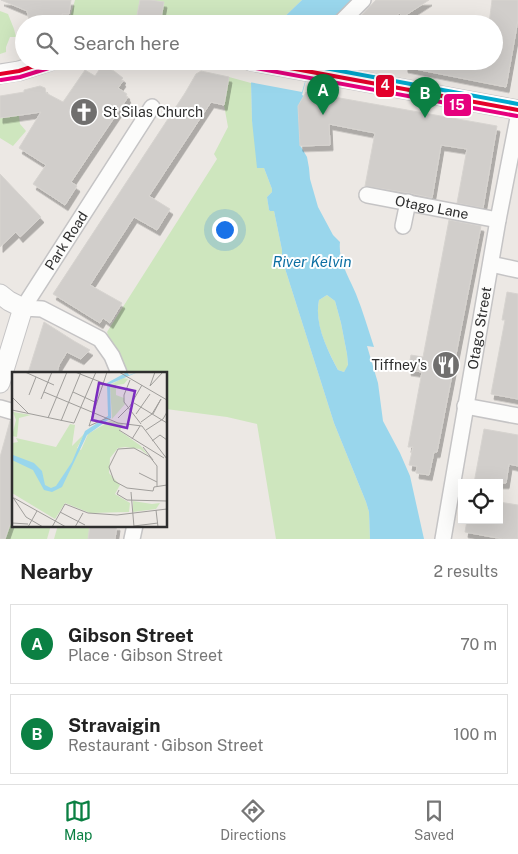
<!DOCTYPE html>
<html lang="en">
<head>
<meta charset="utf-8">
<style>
	:root { --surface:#fff; --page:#f2f2f2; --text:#222; --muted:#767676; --line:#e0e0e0; --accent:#0b8043 }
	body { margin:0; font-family:"Public Sans",sans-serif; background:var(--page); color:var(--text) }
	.controls { position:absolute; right:15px; bottom:15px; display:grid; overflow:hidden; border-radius:0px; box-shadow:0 5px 20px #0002 }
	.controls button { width:45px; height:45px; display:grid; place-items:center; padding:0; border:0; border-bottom:1px solid var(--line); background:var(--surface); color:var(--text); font:25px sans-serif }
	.you { position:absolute; left:224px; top:229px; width:18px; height:18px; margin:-12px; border:4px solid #fff; border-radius:50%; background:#1a73e8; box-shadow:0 0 0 8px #1a73e833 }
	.badge { display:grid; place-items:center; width:32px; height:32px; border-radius:50%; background:var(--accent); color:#fff; font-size:16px; font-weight:700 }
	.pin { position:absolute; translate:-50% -41px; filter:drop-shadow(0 1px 2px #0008) }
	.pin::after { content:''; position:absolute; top:26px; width:18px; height:15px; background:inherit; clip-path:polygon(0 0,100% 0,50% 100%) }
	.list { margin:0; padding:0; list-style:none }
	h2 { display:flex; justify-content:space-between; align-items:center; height:65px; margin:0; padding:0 20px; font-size:21px }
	h2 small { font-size:16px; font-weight:400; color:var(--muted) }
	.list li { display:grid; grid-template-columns:32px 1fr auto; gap:15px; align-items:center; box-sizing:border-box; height:80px; margin:0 10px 10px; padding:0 10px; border:1px solid var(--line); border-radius:0px }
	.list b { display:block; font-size:19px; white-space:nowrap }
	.list p { margin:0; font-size:16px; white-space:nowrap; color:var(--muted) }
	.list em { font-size:16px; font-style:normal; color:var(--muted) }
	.icon { flex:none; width:28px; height:28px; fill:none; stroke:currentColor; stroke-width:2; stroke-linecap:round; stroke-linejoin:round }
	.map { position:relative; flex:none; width:518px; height:539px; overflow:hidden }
	.search { position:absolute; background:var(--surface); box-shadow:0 5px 20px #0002; left:15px; right:15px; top:15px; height:55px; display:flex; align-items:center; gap:12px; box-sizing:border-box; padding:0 18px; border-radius:28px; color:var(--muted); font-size:19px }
	.sheet { height:245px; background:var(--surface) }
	nav { display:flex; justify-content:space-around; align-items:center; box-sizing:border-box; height:70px; border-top:1px solid var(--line); background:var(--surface); font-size:14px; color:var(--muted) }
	nav a { display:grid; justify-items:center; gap:2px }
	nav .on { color:var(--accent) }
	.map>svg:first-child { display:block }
</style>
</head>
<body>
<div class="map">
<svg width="518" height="539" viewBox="0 0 518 539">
	<defs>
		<filter id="shadow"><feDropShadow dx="3" dy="5.5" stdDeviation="0" flood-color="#0004"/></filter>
	</defs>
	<rect width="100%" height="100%" fill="#ece8e4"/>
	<g fill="#cee6be">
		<path d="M 75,0 L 302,0 L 277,24 L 171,24 L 136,18 L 115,18 L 93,24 L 68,24 Z"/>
		<path d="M 0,11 L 8,14 L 14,29 L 16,37 L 10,37 L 6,47 L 6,52 L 0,54 Z"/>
		<path d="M 229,77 L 251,83 L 252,121 L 264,168 L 272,189 L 272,192 L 267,197 L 269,210 L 270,211 L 274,211 L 282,250 L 282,259 L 334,423 L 366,502 L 369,512 L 370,539 L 276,539 L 257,424 L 227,417 L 166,409 L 166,373 L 122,373 L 107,332 L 217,159 L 214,154 L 228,127 L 224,105 Z"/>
		<path d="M 13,99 L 17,102 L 20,124 L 26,131 L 13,146 L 0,138 L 0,118 L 16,116 Z"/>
		<path d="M 327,295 L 335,301 L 341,323 L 347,354 L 348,366 L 344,372 L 338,370 C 327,349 314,324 319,300 Z"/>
		<path d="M 14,512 L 14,525 L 51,525 L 47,539 L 5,539 Z"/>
		<path d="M 58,525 L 90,525 L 88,539 L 54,539 Z"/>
	</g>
	<g fill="#99d6ec" fill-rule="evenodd">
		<path d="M 302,0 L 354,0 L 333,24 L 277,24 Z"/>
		<path d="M 258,61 L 311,61 L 302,95 L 304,96 L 300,145 L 307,157 L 309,168 L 310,179 L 318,207 L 333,235 L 340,242 C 338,261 349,277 356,294 C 363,311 368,329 374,347 L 367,346 L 378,383 L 383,421 L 400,453 L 410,476 L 424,539 L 370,539 L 369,512 L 366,502 L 334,423 L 282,259 L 282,250 L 274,211 L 270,211 L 269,210 L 267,197 L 272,192 L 272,189 L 264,168 L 257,168 L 252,121 L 251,83 ZM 327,295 L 335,301 L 341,323 L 347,354 L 348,365 L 344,372 L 338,370 C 327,349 314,323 319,300 Z"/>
	</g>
	<path fill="#ece8e4" d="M 255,61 L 311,61 L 302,92 L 249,82 Z"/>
	<g fill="#d1cecb" stroke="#d7d4d0" filter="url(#shadow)">
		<path d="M 1,0 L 71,0 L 69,14 L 62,14 L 64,24 L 30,24 L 27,11 Z"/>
		<path d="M 140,0 L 150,0 L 164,2 L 160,24 L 136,20 Z"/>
		<path d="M 376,0 L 429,0 L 403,17 L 399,13 L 390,24 L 353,24 Z"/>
		<path d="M 492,0 L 518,0 L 518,20 L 506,87 L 405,67 L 405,61 L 494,61 L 494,24 L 489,24 Z"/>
		<path d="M 103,66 L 114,71 L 123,78 L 121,80 L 123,81 L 118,88 L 127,94 L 126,96 L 128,97 L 71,182 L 77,186 L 65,205 L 33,184 L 46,165 L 19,148 L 41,112 L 0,118 L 0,96 L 24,92 L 24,90 L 40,86 L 45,88 L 46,93 L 63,102 L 85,70 L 95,76 L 101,67 L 102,68 Z"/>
		<path d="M 201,71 L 229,77 L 224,105 L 211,102 L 149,196 L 170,209 L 157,230 L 134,217 L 90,285 L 122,303 L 110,323 L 103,318 L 100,323 L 53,294 L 185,93 L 196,74 Z"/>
		<path d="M 306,92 L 497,126 L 483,208 L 457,203 L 467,149 L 441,145 L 432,198 L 409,193 L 365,186 L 375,133 L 329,124 L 330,145 L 300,146 L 298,106 Z"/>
		<path d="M 0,174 L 41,217 L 20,237 L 16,232 L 0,247 Z"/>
		<path d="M 449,220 L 481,226 L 437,452 L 434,452 L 429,475 L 416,473 L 417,466 L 409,465 L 413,447 L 408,447 L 422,372 L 408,370 L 411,355 L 423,357 Z"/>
		<path d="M 507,292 L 518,294 L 518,399 L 491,394 L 505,320 L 502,320 Z"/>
		<path d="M 44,322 L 74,341 L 90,350 L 81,359 L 67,352 L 59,365 L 57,373 L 28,373 Z"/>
		<path d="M 10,421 L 14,421 L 14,513 L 5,539 L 0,539 L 0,457 Z"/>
		<path d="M 484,429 L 518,435 L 518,466 L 509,464 L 506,483 L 474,483 Z"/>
		<path d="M 499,502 L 518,505 L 518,539 L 503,539 L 465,532 L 467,520 L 499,520 Z"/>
		<path d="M 90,525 L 117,525 L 115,539 L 88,539 Z"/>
	</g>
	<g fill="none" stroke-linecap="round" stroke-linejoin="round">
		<g stroke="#c5c4c5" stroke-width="18">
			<g id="minor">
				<path d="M 339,24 L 363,0"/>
				<path id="s1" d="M 367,195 L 498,220"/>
				<path d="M 403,226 L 408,202"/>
				<path d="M 491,264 L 518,270"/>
				<path id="s2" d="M 23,308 L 152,107"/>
				<path d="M 23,308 L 42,309 L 100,339 L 112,356 L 119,373"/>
				<path d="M 465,406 L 518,416"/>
				<path d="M 0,408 L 14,412"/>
				<path d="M 132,539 L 135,525"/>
				<path id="s3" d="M 443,539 L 498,220 L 518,118"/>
			</g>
		</g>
		<g stroke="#c5c4c5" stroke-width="21">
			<g id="tertiary">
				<path d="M 251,61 L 518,110"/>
				<path d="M 0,74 L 19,71 L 50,61"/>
				<path d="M 0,294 L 9,301 L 23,308 L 0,383"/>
			</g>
		</g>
		<use href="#minor" stroke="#fcfcfb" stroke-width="15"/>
		<use href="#tertiary" stroke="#fcfcfb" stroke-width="19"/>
		<g stroke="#fff" stroke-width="8">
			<g id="bus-1">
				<path d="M 252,61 L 518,110"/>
				<path d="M 0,74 L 19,71 L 49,61"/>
			</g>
		</g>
		<g stroke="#fff" stroke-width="8">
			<g id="bus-2">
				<path d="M 250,67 L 517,116"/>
				<path d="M 1,80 L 20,77 L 52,67"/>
			</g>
		</g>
		<g stroke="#fff" stroke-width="8">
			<path id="bus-3" d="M 287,61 L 518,104"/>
		</g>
		<use href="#bus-1" stroke="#e4002b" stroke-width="4"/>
		<use href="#bus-2" stroke="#e6007e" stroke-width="4"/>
		<use href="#bus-3" stroke="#00a9ce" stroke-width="4"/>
	</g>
	<defs>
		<g id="church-disc" transform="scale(1.4375)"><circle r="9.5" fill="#706f6e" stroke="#fff"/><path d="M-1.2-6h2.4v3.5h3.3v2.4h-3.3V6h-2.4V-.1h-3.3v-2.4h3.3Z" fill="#fff"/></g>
		<g id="restaurant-disc" transform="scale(1.4375)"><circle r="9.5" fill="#706f6e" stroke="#fff"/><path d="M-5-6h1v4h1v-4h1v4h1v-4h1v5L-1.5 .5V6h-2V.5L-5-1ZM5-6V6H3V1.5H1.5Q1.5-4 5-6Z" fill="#fff"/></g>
	</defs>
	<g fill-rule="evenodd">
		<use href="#church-disc" x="84" y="112"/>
		<use href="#restaurant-disc" x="446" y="365"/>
	</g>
	<g text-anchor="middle" stroke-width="4" stroke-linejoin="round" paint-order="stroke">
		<g font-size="14" fill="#2e2e2e" stroke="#fff" text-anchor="start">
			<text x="103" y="117">St Silas Church</text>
			<text x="427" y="370" text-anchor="end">Tiffney's</text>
		</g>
		<g font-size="14" fill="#2e2e2e" stroke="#fff">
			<text dy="5" stroke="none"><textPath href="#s1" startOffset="66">Otago Lane</textPath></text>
			<text dy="5" stroke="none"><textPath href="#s2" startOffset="80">Park Road</textPath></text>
			<text dy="5" stroke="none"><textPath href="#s3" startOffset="214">Otago Street</textPath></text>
		</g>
		<g font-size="15" font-style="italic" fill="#0d6fa3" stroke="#fff">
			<text x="312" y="267">River Kelvin</text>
		</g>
	</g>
	<g transform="translate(12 372)">
		<rect width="155" height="155" fill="#ece8e4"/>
		<path d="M 111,6 L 116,7 L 112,12 L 104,13 L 104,23 L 112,26 L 113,32 L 100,47 L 98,13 ZM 1,40 L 19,43 L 7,46 L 5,65 L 0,64 L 4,48 ZM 98,49 L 111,52 L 108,59 L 129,74 L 136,83 L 128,77 L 113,75 L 106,76 L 98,86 L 97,101 L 108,113 L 103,122 L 118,131 L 117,140 L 78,141 L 53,131 L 43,147 L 0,121 L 0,71 L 6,70 L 4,66 L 44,75 L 58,52 L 63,53 L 60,74 L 73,61 L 65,76 L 69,78 L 76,62 ZM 121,129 L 140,132 L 148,131 L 144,137 L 121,140 Z" fill="#cee6be"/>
		<path d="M 115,0 L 117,3 L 126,0 L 98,12 L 99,46 L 75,63 L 50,115 L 40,120 L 32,118 L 21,98 L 0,88 L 1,83 L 22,91 L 30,99 L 33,113 L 39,116 L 44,114 L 60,90 L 73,59 L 96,44 L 95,11 Z" fill="#99d6ec"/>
		<path fill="none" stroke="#a09e9b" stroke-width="1" d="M 13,0 L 42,13M 63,0 L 91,11M 107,0 L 155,28M 143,0 L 138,14 L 151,0M 118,8 L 112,23 L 112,30 L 129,52M 32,20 L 106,51 L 130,54M 61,20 L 85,31M 17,23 L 24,5M 0,25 L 16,41M 29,27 L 40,0M 122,31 L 155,51M 0,38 L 62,51 L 84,0M 124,42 L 138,22M 36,46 L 55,0M 95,46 L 77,54 L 95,0M 106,46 L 118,34 L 130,13M 49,49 L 69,0M 129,50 L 140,42 L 149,27 L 141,42M 130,54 L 155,87M 107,58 L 152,86M 134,58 L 151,47 L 155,40M 120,67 L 128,54M 140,69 L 148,63 L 155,68M 131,75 L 141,88M 127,101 L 145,110M 145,114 L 145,94 L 138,85 L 122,76 L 106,77 L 97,95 L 102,109 L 115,116 L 141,119 L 142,115 L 155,113M 107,118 L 105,122 L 115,128 L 155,129M 119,120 L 122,155M 0,124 L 14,145 L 31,155M 2,126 L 54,155M 144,138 L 146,155M 48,140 L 73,153M 0,151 L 16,152M 122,154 L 146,151M 16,155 L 25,139M 40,155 L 53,132 L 76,141 L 105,143 L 155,137M 63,155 L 71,141"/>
		<path fill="#7b2cbf" fill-opacity="0.15" stroke="#7b2cbf" stroke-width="2.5" d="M 87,11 L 123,19 L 115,56 L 80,48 Z"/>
		<rect width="155" height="155" fill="none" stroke="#2e2e2e" stroke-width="2.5"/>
	</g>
	<g stroke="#fff" stroke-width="2">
		<rect x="375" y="74" width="20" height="24" rx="5" fill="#e4002b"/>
		<rect x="443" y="93" width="29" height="24" rx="5" fill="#e6007e"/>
	</g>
	<g font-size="14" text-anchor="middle" font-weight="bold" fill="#fff">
		<text x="385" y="90">4</text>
		<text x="457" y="110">15</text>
	</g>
</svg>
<div class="controls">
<button><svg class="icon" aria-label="locate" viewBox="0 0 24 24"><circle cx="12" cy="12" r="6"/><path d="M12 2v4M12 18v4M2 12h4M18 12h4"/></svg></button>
</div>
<div class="you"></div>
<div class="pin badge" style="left:323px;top:115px">A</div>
<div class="pin badge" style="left:425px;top:118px">B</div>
<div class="search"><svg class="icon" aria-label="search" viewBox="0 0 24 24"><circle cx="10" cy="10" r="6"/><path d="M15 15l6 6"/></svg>Search here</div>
</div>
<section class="sheet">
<h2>Nearby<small>2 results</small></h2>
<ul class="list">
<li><span class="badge">A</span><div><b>Gibson Street</b><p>Place · Gibson Street</p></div><em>70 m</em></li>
<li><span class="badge">B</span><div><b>Stravaigin</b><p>Restaurant · Gibson Street</p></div><em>100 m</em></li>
</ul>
</section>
<nav>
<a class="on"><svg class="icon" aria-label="map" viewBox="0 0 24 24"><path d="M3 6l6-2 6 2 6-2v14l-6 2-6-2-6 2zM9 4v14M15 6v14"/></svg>Map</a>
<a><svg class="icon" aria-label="directions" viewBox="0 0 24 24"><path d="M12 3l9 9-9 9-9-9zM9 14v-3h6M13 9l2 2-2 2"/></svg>Directions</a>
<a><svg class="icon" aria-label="saved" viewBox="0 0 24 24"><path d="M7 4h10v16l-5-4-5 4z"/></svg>Saved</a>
</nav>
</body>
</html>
